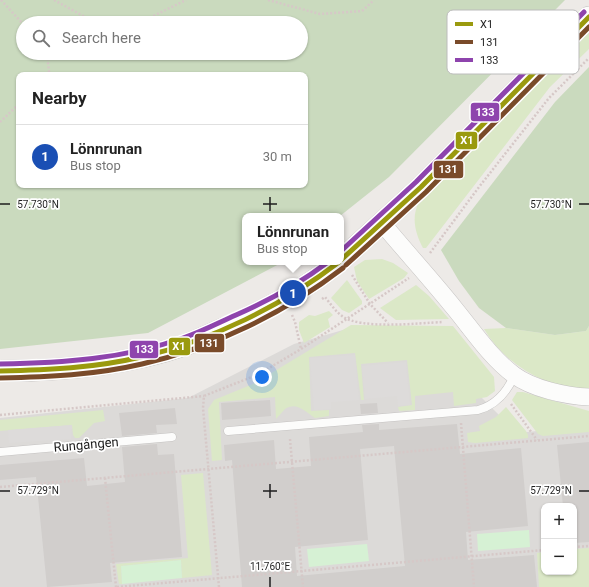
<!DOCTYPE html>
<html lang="en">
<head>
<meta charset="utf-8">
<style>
	:root { --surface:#fff; --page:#f2f2f2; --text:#222; --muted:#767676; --line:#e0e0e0; --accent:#666564 }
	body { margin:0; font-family:Roboto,sans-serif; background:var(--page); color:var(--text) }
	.controls { position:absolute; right:12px; bottom:12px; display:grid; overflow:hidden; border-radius:8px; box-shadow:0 1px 3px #0004 }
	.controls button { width:36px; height:36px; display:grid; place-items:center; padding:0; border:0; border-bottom:1px solid var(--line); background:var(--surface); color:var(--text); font:20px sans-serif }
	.you { position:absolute; left:262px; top:377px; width:14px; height:14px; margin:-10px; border:3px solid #fff; border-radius:50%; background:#1a73e8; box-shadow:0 0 0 6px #1a73e833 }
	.badge { display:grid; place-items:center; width:26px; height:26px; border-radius:50%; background:var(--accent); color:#fff; font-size:13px; font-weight:700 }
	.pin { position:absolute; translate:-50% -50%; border:2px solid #fff; box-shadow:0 1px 4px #0006 }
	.popup { position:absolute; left:242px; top:213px; width:102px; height:52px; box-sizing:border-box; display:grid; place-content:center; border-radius:8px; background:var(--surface); filter:drop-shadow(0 1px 3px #0005); font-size:13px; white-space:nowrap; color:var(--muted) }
	.popup b { font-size:15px; color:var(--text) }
	.popup::after { content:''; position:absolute; left:50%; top:100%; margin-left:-8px; border:8px solid transparent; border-top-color:var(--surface) }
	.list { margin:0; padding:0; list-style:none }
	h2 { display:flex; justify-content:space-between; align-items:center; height:52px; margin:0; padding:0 16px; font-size:17px }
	h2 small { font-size:13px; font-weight:400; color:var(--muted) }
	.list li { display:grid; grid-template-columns:26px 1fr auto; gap:12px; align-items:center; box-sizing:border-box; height:64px; padding:0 16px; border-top:1px solid var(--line) }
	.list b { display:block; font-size:15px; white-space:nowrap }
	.list p { margin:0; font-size:13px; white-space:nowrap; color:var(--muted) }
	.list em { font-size:13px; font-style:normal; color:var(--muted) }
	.icon { flex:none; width:22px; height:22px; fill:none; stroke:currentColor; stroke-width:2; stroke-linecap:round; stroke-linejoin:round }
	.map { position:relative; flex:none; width:589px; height:587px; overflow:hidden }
	.search { position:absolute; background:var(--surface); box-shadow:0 1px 3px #0004; left:16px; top:16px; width:292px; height:44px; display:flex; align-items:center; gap:10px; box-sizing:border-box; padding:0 14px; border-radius:22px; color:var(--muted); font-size:15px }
	.panel { position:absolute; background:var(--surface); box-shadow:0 1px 3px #0004; left:16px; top:72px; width:292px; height:116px; border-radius:8px }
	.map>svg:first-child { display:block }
</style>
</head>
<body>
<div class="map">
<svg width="589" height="587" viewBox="0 0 589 587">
	<rect width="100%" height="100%" fill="#edeae7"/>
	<path fill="#dcdad8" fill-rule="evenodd" d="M 350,328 L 477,393 L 517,433 L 589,426 L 589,587 L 0,587 L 0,418 L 188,398 L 294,344 ZM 544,506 L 574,506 L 574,572 L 544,572 Z"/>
	<g fill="#dbe8c7">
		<path d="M 589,28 L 589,49 L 550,87 L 426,248 L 423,248 C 415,233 411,217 419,202 Z"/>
		<path d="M 382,259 L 393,263 L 408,273 L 404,278 L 369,299 L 357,281 L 354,267 L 365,260 Z"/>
		<path d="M 347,280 L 362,301 L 362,304 L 349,313 L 342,310 L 331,298 Z"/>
		<path d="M 416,285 L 429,296 L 449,319 L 396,320 L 380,308 Z"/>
		<path d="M 329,311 L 333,315 L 328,319 L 330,327 L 304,343 L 299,330 L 299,322 L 309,315 L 315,316 Z"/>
		<path d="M 351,325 L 453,326 L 494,377 L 495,391 L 487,397 L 476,399 L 476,403 L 454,406 L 453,392 L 415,396 L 415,410 L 399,411 L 398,407 L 412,405 L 407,360 L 361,364 L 364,400 L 361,400 L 355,353 L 309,357 L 311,411 L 329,410 L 329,416 L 315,418 C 306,412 296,401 285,409 C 282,412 279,416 276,419 L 275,397 L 219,402 L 222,460 L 212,461 L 208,409 L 214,400 L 253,384 Z"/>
		<path d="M 589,326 L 589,392 C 546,387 506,366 484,329 L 506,328 L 555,335 L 586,331 Z"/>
		<path d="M 517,392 L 523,392 L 589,411 L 589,432 L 543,436 L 538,434 L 512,400 Z"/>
		<path d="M 506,407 L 526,431 L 528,435 L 528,438 L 475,443 L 468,442 L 467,433 L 480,431 L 479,426 L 496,417 Z"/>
		<path d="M 103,410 L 105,421 L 94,423 L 79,438 L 75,438 L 73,435 L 72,425 L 0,431 L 0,420 Z"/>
		<path d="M 203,473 L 212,575 L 182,578 L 181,560 L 121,566 L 122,584 L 119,584 L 116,564 L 188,558 L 181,475 Z"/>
		<path d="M 589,548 L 589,587 L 539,587 L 537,553 L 544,552 L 544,572 L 574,572 L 574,549 Z"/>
	</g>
	<g fill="#cadabe" fill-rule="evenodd">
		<path d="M 0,0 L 565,0 L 389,177 L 340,216 L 245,216 L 245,262 L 281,263 L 148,333 L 0,349 ZM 23,23 L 301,23 L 301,53 L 23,53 ZM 19,75 L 305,75 L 305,185 L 19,185 Z"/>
		<path d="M 589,67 L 589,326 L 586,331 L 555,335 L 506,328 L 479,308 L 459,281 L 441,250 L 555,102 Z"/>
	</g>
	<g fill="#d6f1d4">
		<path d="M 529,530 L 530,547 L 478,551 L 477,534 Z"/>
		<path d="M 367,544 L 369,561 L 309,567 L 307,549 Z"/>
		<path d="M 181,560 L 182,578 L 122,584 L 121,566 Z"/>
	</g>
	<g fill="#dddbda">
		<path d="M 355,355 L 359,400 L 331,402 L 331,409 L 314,410 L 310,358 Z"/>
		<path d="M 406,362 L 410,405 L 398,406 L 397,396 L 365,399 L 362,366 Z"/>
		<path d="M 72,425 L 71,439 L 9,443 L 8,430 Z"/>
	</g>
	<g fill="#d1cecc" fill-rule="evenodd">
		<path d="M 270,400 L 271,416 L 222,420 L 221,403 Z"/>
		<path d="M 377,403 L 378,413 L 361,414 L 360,404 Z"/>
		<path d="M 175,408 L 177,424 L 156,425 L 157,433 L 122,436 L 119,413 Z"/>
		<path d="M 379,424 L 379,430 L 457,424 L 460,454 L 521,448 L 528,526 L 466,532 L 468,560 L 534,555 L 537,587 L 242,587 L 232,460 L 225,461 L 224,445 L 274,440 L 276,469 L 311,466 L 309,437 L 363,432 L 362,425 ZM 394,446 L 405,566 L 297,576 L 295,547 L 368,540 L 360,449 Z"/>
		<path d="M 589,442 L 589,542 L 574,543 L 574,506 L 563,506 L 557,445 Z"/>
		<path d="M 157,444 L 158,455 L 174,454 L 182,557 L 110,563 L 112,582 L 47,587 L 36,477 L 0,480 L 0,465 L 84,458 L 87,486 L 125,482 L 122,447 Z"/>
	</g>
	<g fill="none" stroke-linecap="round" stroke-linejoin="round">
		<g stroke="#c4c2c1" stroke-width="9">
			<g id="service">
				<path d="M 228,431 L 478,410 C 496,405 507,392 514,376"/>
				<path d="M 0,452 L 172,437"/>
			</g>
		</g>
		<g stroke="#c4c2c1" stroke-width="18">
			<path id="minor" d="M 382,223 C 406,252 431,279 455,309 C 473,331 491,358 514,375 C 533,389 566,396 589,397"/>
		</g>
		<g stroke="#c4c2c1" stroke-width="22">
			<g id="tertiary">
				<path d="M 341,260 L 421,187 L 589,17"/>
				<path d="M 0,371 C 61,371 127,365 185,345 C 204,338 222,329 240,321 C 276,305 309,286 339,262"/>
			</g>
		</g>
		<g stroke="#d6c8c7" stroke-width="2.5" stroke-dasharray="2 2" stroke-linecap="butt">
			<path d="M 1,0 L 23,24"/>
			<path d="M 54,0 L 96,23"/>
			<path d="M 268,0 L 320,14 L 362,11 L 374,0"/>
			<path d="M 139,23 L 186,0"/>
			<path d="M 46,75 L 49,72 L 47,53"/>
			<path d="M 0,122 L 19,104"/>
			<path d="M 430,253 L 479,187 L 549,98 L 589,58"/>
			<path d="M 352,275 L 370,304 L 388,323"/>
			<path d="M 322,299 L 325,297 C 330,303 335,311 342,316 C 361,330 419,323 443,322"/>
			<path d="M 292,315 L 295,322 L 301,349"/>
			<path d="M 511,404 L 537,440"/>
			<path d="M 0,415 L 204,396"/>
			<path d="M 461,423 L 474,587"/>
			<path d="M 290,439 L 303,587"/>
			<path d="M 105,478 L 116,587"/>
			<path d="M 0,487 L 589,436"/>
			<path d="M 574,547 L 589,546"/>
			<path d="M 117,587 L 544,550"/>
			<path d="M 219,587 L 203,408 L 204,396 L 259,374 L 301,349 L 409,278"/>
		</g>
		<use href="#service" stroke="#fcfcfb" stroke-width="8"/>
		<use href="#minor" stroke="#fcfcfb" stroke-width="17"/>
		<use href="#tertiary" stroke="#fcfcfb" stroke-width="21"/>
		<g stroke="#fff" stroke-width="8">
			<g id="bus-1">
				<path d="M 341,260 L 421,187 L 589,17"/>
				<path d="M 0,371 C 47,370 95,368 141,357 C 211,341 283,305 339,262"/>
			</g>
		</g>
		<g stroke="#fff" stroke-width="8">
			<g id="bus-2">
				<path d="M 346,265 L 426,192 L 589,27"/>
				<path d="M 0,378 C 48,377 95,375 142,364 C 213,348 286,312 343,268"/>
			</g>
		</g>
		<g stroke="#fff" stroke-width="8">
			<g id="bus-3">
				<path d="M 341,251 L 416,182 L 584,12"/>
				<path d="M 0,364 C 62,363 124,359 183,338 C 201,332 218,323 236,315 C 268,301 299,284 328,262"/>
			</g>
		</g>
		<use href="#bus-1" stroke="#9a9a0e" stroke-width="5"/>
		<use href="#bus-2" stroke="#7a4b2a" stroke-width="5"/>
		<use href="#bus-3" stroke="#8e44ad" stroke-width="5"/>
	</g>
	<path fill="none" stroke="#1e1e1e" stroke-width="1.5" d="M 270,197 L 270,211M 0,204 L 10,204M 263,204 L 277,204M 579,204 L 589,204M 270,484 L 270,498M 0,491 L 10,491M 263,491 L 277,491M 579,491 L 589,491M 270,577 L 270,587"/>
	<g text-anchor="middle" stroke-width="3.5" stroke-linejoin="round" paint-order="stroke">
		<g font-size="13" fill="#1e1e1e" stroke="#fff">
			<text transform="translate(86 444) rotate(-5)" y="5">Rungången</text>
		</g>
	</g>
	<rect x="447" y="10" width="132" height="64" rx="6" fill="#fff" stroke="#bcbcbc" stroke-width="1"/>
	<rect x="455" y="22" width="18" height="4" fill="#9a9a0e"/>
	<rect x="455" y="40" width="18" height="4" fill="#7a4b2a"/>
	<rect x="455" y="58" width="18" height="4" fill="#8e44ad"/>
	<g font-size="11" fill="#1e1e1e">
		<text x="480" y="28">X1</text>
		<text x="480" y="46">131</text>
		<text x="480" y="64">133</text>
	</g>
	<g font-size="10" text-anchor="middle" fill="#1e1e1e" stroke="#fff" stroke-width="3.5" stroke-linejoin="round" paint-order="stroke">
		<text x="38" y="208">57.730°N</text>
		<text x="551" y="208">57.730°N</text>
		<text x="38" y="494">57.729°N</text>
		<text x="551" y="494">57.729°N</text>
		<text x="270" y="570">11.760°E</text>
	</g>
	<g stroke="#fff" stroke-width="1.5">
		<rect x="470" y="102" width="30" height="20" rx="4" fill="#8e44ad"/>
		<rect x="455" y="131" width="23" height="19" rx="4" fill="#9a9a0e"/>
		<rect x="433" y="160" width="31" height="19" rx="4" fill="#7a4b2a"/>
		<rect x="194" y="333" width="31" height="20" rx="4" fill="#7a4b2a"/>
		<rect x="168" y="337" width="23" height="19" rx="4" fill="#9a9a0e"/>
		<rect x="129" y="340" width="30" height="19" rx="4" fill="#8e44ad"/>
	</g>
	<g font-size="11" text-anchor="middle" font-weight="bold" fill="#fff">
		<text x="485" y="116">133</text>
		<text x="467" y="144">X1</text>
		<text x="448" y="173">131</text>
		<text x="209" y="347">131</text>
		<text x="179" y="350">X1</text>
		<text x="144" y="353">133</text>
	</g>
</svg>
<div class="controls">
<button>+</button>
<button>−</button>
</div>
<div class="you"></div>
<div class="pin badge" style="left:293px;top:293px;background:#1a4fb4">1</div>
<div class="popup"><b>Lönnrunan</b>Bus stop</div>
<div class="search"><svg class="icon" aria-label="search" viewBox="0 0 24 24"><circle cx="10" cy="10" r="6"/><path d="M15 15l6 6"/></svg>Search here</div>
<section class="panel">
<h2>Nearby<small></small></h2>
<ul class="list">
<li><span class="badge" style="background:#1a4fb4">1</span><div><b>Lönnrunan</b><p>Bus stop</p></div><em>30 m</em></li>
</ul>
</section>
</div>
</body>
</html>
